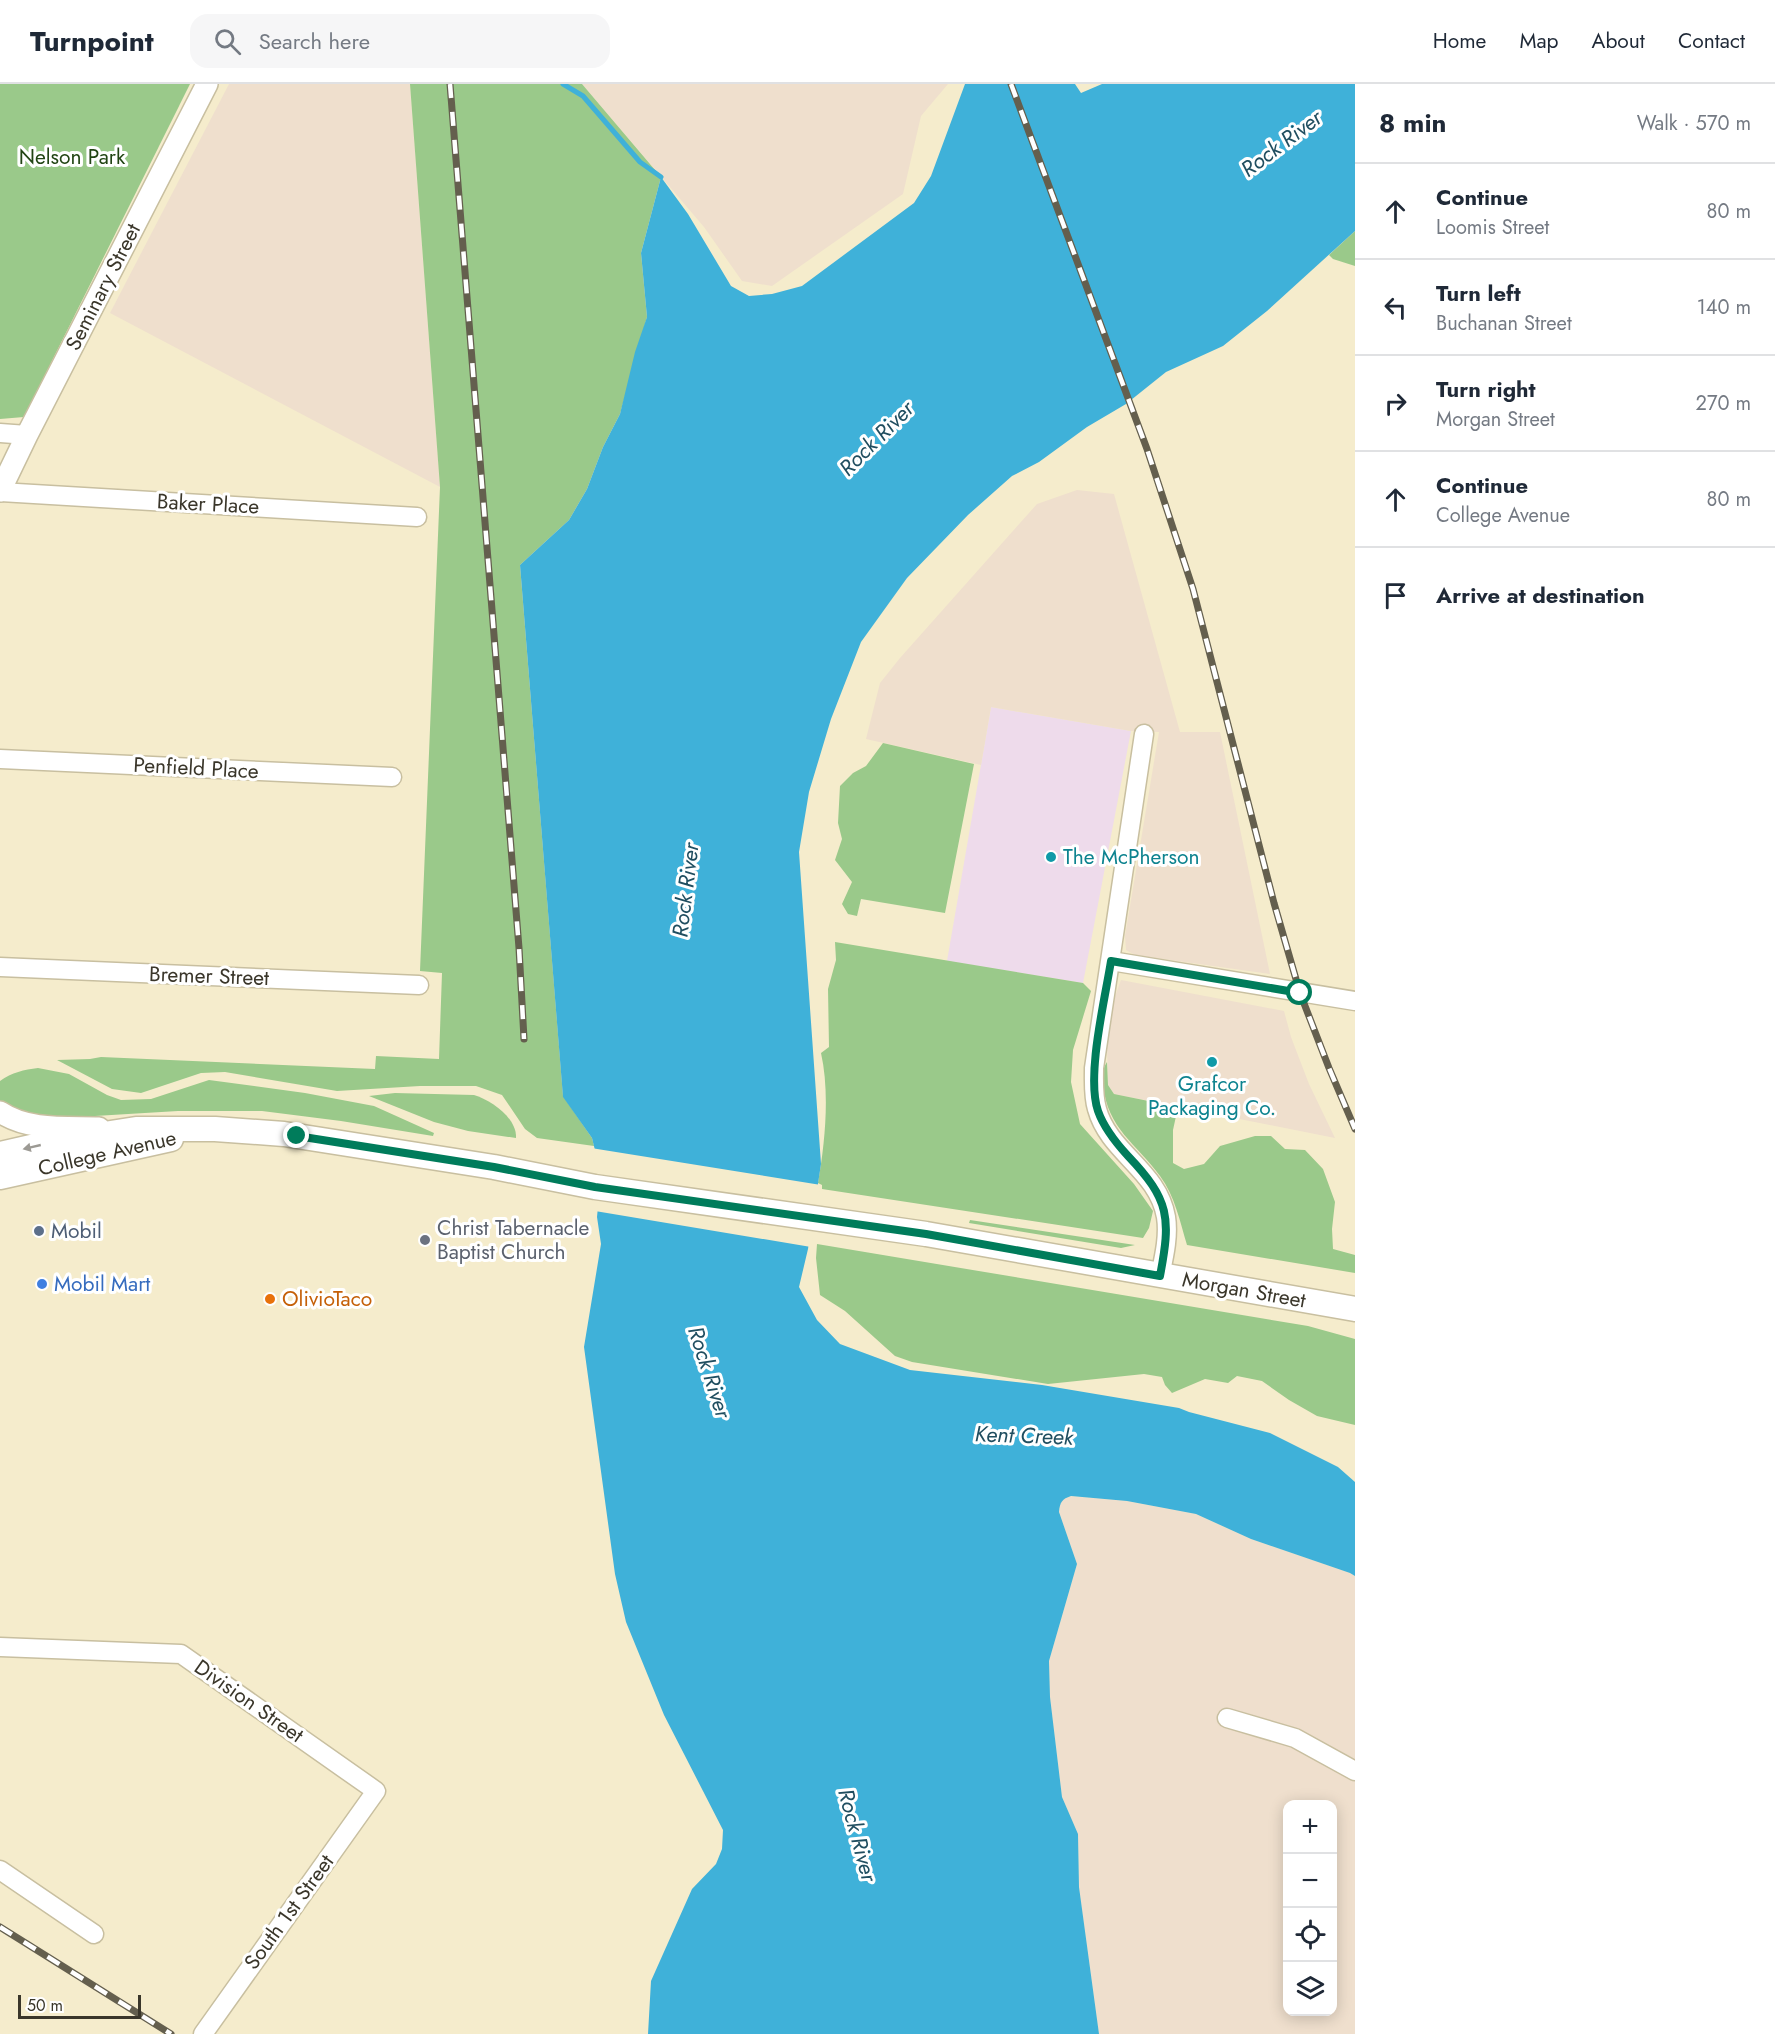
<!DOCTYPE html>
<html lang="en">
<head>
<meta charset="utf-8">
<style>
	:root { --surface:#fff; --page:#f6f6f7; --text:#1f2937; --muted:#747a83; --line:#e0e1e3 }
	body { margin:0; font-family:Jost,sans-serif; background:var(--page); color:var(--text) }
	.controls { position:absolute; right:18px; bottom:18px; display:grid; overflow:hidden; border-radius:12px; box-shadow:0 3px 15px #0003 }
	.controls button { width:54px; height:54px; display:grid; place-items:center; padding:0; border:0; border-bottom:2px solid var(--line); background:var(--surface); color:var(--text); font:30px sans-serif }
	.scale { position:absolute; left:18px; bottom:15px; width:123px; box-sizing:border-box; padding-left:6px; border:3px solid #3a362a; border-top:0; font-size:16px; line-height:21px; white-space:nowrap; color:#3a362a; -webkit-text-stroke:4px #fff; paint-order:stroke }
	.stop { position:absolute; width:18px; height:18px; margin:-14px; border:4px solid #007c5b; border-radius:50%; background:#fff }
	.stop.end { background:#007c5b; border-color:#fff; box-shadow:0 2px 6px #0008 }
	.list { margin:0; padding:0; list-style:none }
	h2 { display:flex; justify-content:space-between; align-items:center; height:78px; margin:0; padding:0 24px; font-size:26px }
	h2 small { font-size:20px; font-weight:400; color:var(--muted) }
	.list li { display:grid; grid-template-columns:39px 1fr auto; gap:18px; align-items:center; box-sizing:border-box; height:96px; padding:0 24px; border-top:2px solid var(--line) }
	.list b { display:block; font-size:22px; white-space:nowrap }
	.list p { margin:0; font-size:20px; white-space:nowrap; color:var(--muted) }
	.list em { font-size:20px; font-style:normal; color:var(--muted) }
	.icon { flex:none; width:33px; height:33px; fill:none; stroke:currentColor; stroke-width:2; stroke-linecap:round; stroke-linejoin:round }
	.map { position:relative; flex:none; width:1355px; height:1950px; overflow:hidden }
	header { display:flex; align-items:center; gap:36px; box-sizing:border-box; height:84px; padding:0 30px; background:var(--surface); border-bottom:2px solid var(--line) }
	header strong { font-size:28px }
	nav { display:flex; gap:33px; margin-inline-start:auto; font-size:21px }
	.search { width:420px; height:54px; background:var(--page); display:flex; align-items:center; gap:15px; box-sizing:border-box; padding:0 21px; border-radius:18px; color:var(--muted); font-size:22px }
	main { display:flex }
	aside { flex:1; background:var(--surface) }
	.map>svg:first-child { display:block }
</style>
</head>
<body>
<header>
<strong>Turnpoint</strong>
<div class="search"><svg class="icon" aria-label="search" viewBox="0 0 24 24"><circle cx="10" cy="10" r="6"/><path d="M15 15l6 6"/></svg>Search here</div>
<nav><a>Home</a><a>Map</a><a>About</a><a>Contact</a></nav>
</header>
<main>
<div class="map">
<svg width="1355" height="1950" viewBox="0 0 1355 1950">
	<rect width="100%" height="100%" fill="#f5eccc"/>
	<path fill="#eedbeb" d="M 991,623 L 1131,647 L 1083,899 L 947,877 Z"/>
	<g fill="#efdfcd" fill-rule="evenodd">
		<path d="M 229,0 L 410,0 L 440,403 L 110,229 Z"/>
		<path d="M 582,0 L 948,0 L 921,32 L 903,110 L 772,202 L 742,197 L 704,143 Z"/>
		<path d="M 1077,406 L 1114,410 L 1180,648 L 1220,648 L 1270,890 L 1135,871 L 1126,866 L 1125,852 L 1159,648 L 1131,647 L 991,623 L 981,681 L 866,655 L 880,599 L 900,574 L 1037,420 Z"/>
		<path d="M 1121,896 L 1284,927 L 1291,953 L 1309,1000 L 1335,1054 L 1114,1010 L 1108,1001 L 1107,962 L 1110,926 Z"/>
		<path d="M 1071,1412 L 1127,1417 L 1196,1430 L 1251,1455 L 1350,1489 L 1355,1492 L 1355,1950 L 1099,1950 L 1079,1803 L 1078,1750 L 1062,1713 L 1050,1613 L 1049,1577 L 1077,1480 L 1059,1428 L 1060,1420 L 1063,1415 ZM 1288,1720 L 1332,1720 L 1332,1928 L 1288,1928 Z"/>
	</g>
	<g fill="#9ac98a">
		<path d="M 0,0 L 190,0 L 24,333 L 0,335 Z"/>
		<path d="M 410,0 L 582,0 L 661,93 L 641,169 L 647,233 L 620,330 L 603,363 L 587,405 L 569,436 L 520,481 L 563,1012 L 592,1054 L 594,1062 L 537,1054 L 525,1045 L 502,1011 L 476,1002 L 420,1002 L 337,1007 L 225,988 L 201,989 L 141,1009 L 112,1005 L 57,976 L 90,975 L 101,973 L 375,985 L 376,972 L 439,975 L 442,889 L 420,887 L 440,403 Z"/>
		<path d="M 1355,147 L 1355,182 L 1333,175 L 1329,171 Z"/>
		<path d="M 883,659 L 974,680 L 945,829 L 861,815 L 857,832 L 848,830 L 842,820 L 852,798 L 835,776 L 842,755 L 838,739 L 840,702 L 853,689 L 866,682 Z"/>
		<path d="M 835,858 L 1083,899 L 1091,907 L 1073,966 L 1071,998 L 1080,1040 L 1134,1100 L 1153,1127 L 1149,1144 L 1143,1154 L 822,1105 L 822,1101 L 818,1099 C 825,1059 830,1009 821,969 L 829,963 L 828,905 L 836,876 Z"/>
		<path d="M 1107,978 L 1108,1001 L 1114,1010 L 1178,1023 L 1173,1046 L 1173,1079 L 1184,1085 L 1204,1080 L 1220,1062 L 1255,1052 L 1271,1052 L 1285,1065 L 1305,1066 L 1323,1085 L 1335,1118 L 1332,1145 L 1333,1165 L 1355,1171 L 1355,1189 L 1187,1161 C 1180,1138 1175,1112 1160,1092 C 1137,1060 1107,1045 1103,1000 C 1102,991 1102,986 1107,978 Z"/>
		<path d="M 38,984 L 69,990 L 107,1011 L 121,1016 L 151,1015 L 209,996 L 305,1009 L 374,1022 L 434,1049 L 433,1052 L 341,1037 L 262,1027 L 178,1027 L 45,1035 L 0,1022 L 0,997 C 12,988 24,986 38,984 Z"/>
		<path d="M 395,1009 L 474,1011 C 491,1016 517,1034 516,1054 L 468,1047 L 434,1038 L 369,1012 Z"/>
		<path d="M 970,1136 L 1135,1161 L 1121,1164 L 969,1139 Z"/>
		<path d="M 817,1160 L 1308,1242 L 1355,1255 L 1355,1341 L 1317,1332 L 1289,1316 L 1262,1297 L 1237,1292 L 1228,1299 L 1205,1295 L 1172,1309 L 1165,1301 L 1162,1293 L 1144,1290 L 1048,1300 L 912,1278 L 895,1272 L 845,1227 L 820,1211 L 816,1174 Z"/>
	</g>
	<path fill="#3fb1d9" d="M 965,0 L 1075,0 L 1081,9 L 1102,0 L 1355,0 L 1355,147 L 1267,227 L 1223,262 L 1166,288 L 1126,320 L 1087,343 L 1039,378 L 1012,392 L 968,431 L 907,494 L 861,558 L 831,635 L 809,708 L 799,768 L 821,1080 L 808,1165 L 799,1203 L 817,1236 L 840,1260 L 910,1286 L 1042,1301 L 1179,1324 L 1189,1328 L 1270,1349 L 1338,1383 L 1355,1398 L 1355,1492 L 1350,1489 L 1251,1455 L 1196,1430 L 1127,1417 L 1071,1412 C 1062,1415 1060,1418 1059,1428 L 1077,1480 L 1049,1577 L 1050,1613 L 1062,1713 L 1078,1750 L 1079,1803 L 1099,1950 L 648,1950 L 651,1897 L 692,1805 L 716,1780 L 722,1765 L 723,1746 L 664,1631 L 626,1538 L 615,1490 L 584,1263 L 601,1160 L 597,1133 L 601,1091 L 592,1054 L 563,1013 L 520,481 L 569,436 L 587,405 L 603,363 L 620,330 L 635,268 L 647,233 L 641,169 L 661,93 L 688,130 L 731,202 L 749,212 L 772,210 L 802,202 L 914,119 L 931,92 Z"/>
	<path fill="#f5eccc" d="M 591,1064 L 821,1101 L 811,1163 L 595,1127 L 598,1091 Z"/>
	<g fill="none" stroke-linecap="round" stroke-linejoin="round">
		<path stroke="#3fb1d9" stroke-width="5" d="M 563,0 L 583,12 L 640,78 L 661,93"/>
		<g stroke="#c8bfa0" stroke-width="21">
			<g id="minor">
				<path d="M 0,349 L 27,351"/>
				<path d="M 0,408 L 417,433"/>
				<path d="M 1144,650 L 1094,984 C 1094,998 1093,1012 1097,1025 C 1109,1069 1158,1086 1166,1133 C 1169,1152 1164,1173 1160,1192"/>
				<path d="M 0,675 L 392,693"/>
				<path d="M 1111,877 L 1355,917"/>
				<path d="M 0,883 L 419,901"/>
				<path d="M 0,1563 L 181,1570 L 376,1707 L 203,1950"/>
				<path d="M 1227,1634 L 1295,1654 L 1355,1687"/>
				<path d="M 0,1786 L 94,1850"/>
			</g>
		</g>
		<g stroke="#c8bfa0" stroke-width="24">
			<g id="tertiary">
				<path d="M 0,407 L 27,351 L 207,0"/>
				<path d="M 0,1028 C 28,1047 66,1043 99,1044"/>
			</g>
		</g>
		<g stroke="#c8bfa0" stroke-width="27">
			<g id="secondary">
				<path d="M 0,1070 L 53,1058 L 136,1045 L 215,1045 L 284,1050 L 494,1083 L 595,1103 L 926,1150 L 1355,1225"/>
				<path d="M 0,1093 L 171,1055"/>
			</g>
		</g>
		<use href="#minor" stroke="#fff" stroke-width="18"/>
		<use href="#tertiary" stroke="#fff" stroke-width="21"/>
		<use href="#secondary" stroke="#fff" stroke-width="24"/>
		<g stroke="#645f4e" stroke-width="7">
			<g id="rail">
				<path d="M 450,0 L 519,864 L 524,955"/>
				<path d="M 1011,0 L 1147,365 L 1193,505 L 1274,819 L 1300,909 L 1329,984 L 1355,1045"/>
				<path d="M 0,1843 L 171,1950"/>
			</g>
		</g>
		<use href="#rail" stroke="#fff" stroke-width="4.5" stroke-dasharray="14" stroke-linecap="butt"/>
	</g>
	<defs><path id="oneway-solid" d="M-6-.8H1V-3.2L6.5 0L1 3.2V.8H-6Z" transform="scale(1.5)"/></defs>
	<use fill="#9c9a94" href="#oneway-solid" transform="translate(32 1063) rotate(167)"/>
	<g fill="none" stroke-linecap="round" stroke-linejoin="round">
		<path stroke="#007c5b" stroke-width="8" d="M 297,1052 L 494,1083 L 595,1103 L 926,1150 L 1160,1192 C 1171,1134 1170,1116 1128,1072 C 1116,1059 1104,1044 1098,1027 C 1086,992 1105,915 1111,877 L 1300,909"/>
	</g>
	<g fill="#0f9aa8" stroke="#fff" stroke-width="2">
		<circle cx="1051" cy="773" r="6"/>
		<circle cx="1212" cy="978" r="6"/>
	</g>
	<circle fill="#5c6f8a" stroke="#fff" stroke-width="2" cx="39" cy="1147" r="6"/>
	<circle fill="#6b7280" stroke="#fff" stroke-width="2" cx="425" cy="1156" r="6"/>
	<circle fill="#3f7fe0" stroke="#fff" stroke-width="2" cx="42" cy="1200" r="6"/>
	<circle fill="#e8710a" stroke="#fff" stroke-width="2" cx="270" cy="1215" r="6"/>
	<g text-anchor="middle" stroke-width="6" stroke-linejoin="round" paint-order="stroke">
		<g font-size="21" fill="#224514" stroke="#fff">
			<text x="72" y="80">Nelson Park</text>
		</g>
		<g font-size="21" fill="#3a362a" stroke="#fff">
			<text transform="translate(103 203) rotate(-63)" y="7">Seminary Street</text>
			<text transform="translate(208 420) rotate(3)" y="7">Baker Place</text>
			<text transform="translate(196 684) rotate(3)" y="7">Penfield Place</text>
			<text transform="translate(209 892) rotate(2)" y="7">Bremer Street</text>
			<text transform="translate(107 1069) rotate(-13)" y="7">College Avenue</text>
			<text transform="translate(1244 1206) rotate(10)" y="7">Morgan Street</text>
			<text transform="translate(249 1617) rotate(35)" y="7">Division Street</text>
			<text transform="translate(289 1828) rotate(-54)" y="7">South 1st Street</text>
		</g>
		<g font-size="21" fill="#0d838f" stroke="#fff" text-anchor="start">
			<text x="1063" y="780">The McPherson</text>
			<text x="1212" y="1007" text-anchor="middle">Grafcor<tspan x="1212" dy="24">Packaging Co.</tspan></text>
		</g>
		<g font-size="21" fill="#5b616d" stroke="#fff" text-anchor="start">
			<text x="437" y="1151">Christ Tabernacle<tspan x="437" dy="24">Baptist Church</tspan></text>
		</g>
		<g font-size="21" fill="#4e5e75" stroke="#fff" text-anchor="start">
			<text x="51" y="1154">Mobil</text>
		</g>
		<g font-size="21" fill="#366cbe" stroke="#fff" text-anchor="start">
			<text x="54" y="1207">Mobil Mart</text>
		</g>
		<g font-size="21" fill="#c56008" stroke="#fff" text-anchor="start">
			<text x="282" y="1222">OlivioTaco</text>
		</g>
		<g font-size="22" font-style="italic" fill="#204e60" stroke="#fff">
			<text transform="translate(1281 59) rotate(-37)" y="8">Rock River</text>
			<text transform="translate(876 354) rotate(-45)" y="8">Rock River</text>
			<text transform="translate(685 806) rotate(-83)" y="8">Rock River</text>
			<text transform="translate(710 1288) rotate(72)" y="8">Rock River</text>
			<text transform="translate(1024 1351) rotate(2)" y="8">Kent Creek</text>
			<text transform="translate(858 1751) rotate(75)" y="8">Rock River</text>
		</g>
	</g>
</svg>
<div class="controls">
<button>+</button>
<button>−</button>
<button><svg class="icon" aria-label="locate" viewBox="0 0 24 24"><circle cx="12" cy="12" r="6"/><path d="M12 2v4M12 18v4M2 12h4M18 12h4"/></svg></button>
<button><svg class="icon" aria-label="layers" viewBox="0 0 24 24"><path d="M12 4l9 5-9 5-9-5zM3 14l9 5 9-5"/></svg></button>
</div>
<div class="scale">50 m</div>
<div class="stop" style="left:1300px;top:909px"></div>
<div class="stop end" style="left:297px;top:1052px"></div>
</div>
<aside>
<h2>8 min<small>Walk · 570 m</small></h2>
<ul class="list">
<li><svg class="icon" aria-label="ahead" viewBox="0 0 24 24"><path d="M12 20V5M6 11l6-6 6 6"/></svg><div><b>Continue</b><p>Loomis Street</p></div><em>80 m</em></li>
<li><svg class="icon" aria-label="left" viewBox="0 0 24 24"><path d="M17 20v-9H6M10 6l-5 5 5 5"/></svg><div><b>Turn left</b><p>Buchanan Street</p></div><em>140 m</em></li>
<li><svg class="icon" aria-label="right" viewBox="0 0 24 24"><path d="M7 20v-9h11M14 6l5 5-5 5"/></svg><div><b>Turn right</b><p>Morgan Street</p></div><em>270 m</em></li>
<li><svg class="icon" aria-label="ahead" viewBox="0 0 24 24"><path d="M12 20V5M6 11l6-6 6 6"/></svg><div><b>Continue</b><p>College Avenue</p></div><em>80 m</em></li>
<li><svg class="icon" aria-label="arrive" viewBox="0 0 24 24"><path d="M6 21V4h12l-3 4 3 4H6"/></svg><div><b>Arrive at destination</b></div></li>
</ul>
</aside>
</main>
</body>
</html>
